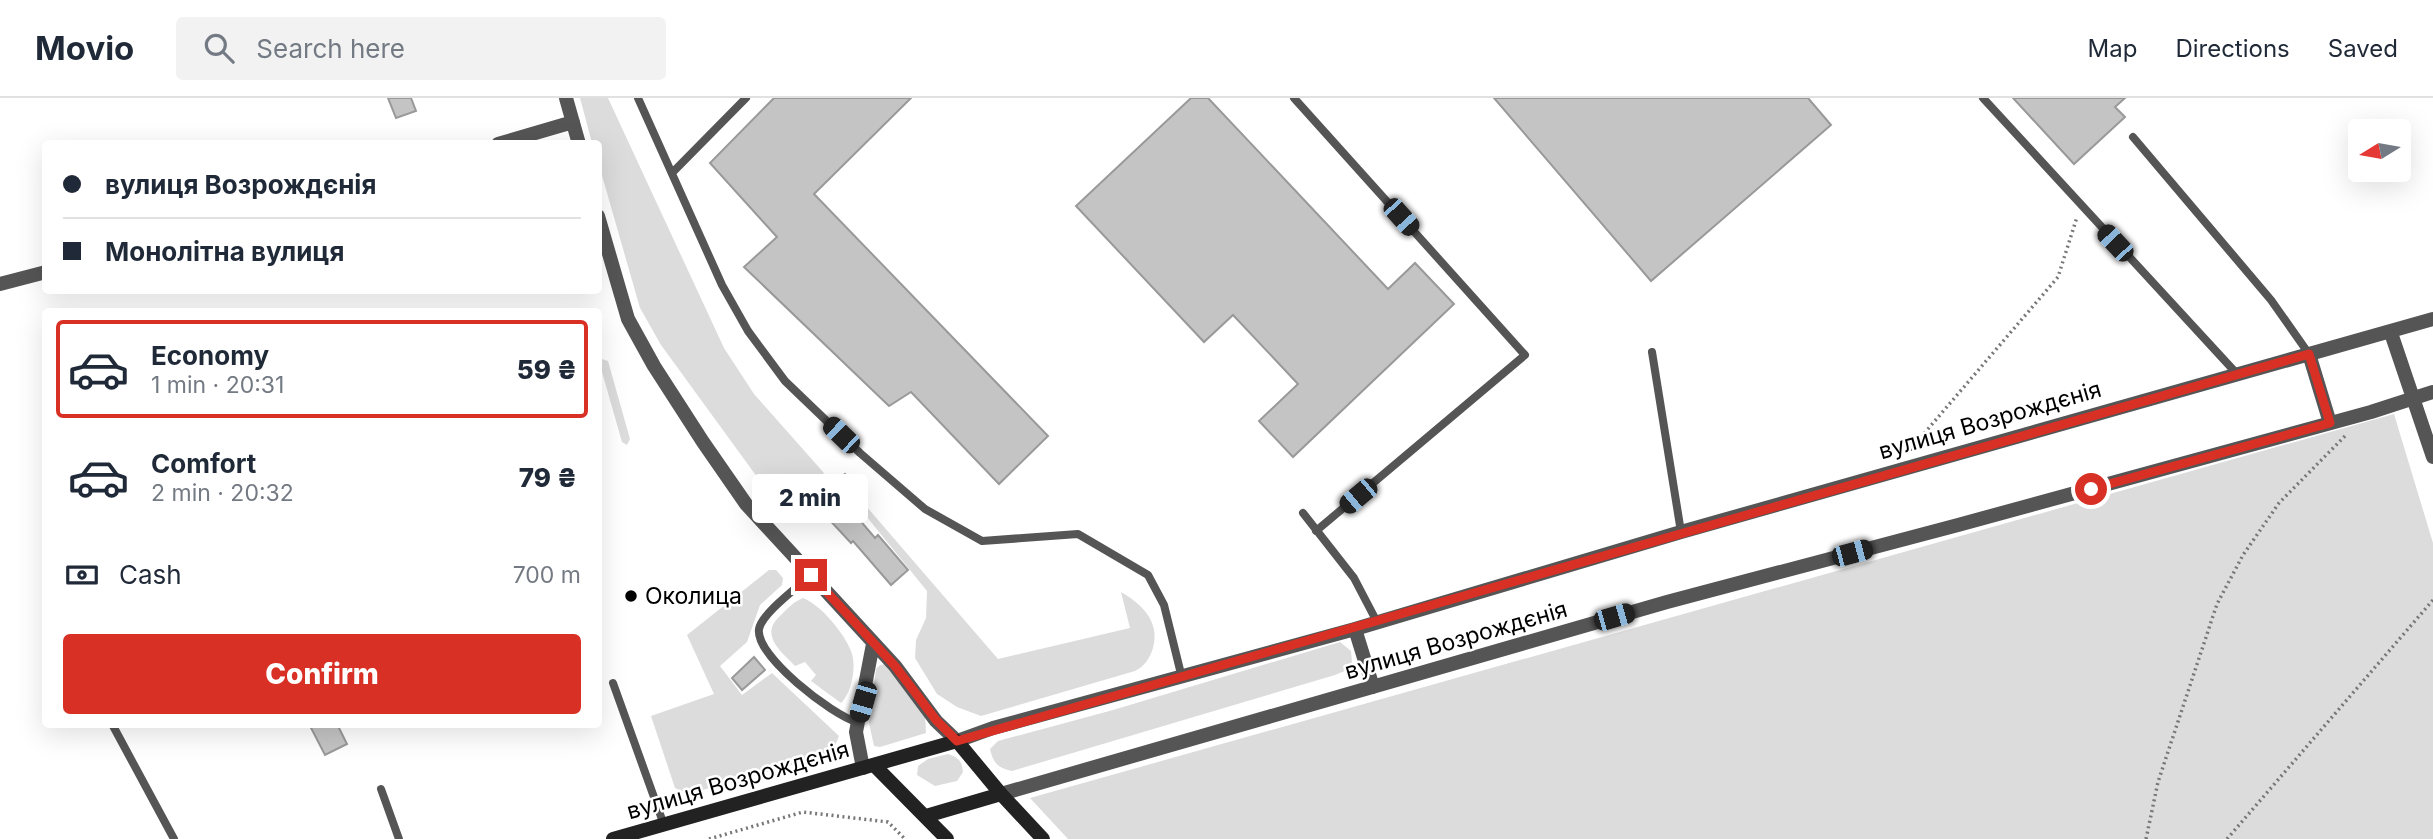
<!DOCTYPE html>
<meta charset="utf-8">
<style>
:root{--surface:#fff;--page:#f2f2f3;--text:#1f2937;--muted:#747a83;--line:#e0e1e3;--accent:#d93025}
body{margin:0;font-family:Inter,sans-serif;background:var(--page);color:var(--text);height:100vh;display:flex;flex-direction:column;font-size:26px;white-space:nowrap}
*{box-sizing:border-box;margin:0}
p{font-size:23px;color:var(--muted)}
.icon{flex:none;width:38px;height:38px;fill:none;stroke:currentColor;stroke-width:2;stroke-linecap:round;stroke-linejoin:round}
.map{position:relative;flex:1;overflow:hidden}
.side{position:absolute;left:42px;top:210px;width:560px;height:420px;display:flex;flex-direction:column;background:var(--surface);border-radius:7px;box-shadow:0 7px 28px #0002}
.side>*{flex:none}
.guide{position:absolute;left:42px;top:42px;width:560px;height:154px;border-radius:7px;box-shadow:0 7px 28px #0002;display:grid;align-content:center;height:154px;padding:0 21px;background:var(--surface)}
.needle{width:46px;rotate:259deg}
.tools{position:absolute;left:2348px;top:21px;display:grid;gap:14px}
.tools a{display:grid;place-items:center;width:63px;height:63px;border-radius:7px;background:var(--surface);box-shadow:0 7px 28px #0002;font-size:35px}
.end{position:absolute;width:32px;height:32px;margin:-16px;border:9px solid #d93025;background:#fff;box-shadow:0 0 0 4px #fff}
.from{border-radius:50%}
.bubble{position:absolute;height:49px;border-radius:7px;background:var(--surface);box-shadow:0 7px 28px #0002;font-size:23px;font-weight:800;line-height:49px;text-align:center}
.car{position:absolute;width:21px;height:42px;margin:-21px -10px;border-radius:9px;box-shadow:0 0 5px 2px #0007;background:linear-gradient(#222 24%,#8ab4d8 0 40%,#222 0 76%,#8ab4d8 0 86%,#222 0)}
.guide b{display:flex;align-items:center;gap:24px;height:66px;font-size:26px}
.guide b+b{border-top:2px solid var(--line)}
.guide i{width:18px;height:18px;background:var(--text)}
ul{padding:12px 0 0;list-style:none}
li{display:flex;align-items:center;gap:21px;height:98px;margin:0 14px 10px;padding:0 7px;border:4px solid transparent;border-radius:7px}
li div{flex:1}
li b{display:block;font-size:26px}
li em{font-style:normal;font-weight:800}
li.on{border-color:var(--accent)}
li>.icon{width:63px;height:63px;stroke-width:1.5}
.pay{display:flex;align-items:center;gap:18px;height:77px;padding:0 21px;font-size:26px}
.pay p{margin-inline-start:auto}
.cta{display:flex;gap:14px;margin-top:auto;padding:14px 21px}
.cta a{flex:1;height:80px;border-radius:7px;background:var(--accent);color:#fff;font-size:28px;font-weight:800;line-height:80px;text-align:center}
header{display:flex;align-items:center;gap:42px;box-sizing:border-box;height:98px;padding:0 35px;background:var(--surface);border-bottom:2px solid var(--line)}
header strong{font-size:33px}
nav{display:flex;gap:38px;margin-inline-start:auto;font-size:24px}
.search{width:490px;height:63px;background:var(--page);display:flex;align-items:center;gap:18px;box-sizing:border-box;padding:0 24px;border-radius:7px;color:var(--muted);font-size:26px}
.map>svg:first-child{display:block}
.green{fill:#dcdcdc}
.building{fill:#c4c4c4;stroke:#999;stroke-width:2}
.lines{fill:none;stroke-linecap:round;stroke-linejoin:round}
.path{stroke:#777;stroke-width:3.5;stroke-dasharray:2 3.5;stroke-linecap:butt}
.service{stroke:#555;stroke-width:8}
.minor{stroke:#555;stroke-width:14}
.secondary{stroke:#222;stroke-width:14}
.route{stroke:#d93025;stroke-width:9}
.poi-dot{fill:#000;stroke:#fff;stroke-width:2.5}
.labels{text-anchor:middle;stroke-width:5;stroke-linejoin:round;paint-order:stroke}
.street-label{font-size:23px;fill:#000;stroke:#fff}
.poi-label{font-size:23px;fill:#000;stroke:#fff;text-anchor:start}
</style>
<header>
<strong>Movio</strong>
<div class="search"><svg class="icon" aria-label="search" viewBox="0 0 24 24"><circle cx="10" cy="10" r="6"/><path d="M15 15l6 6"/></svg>Search here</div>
<nav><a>Map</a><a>Directions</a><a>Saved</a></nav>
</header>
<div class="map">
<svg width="2433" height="741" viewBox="0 0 2433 741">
<rect width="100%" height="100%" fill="#fff"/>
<!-- green -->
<path class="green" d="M580 0H608L724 250 754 296 824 375 789 407 768 394 661 247 640 210 599 67 598 46 592 45Z
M602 261 608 263 630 341 627 347 622 344 600 267Z
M2394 316 2433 445V741H1068L1030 700Z
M866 408 998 561 1130 530 1121 494C1133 501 1147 511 1152 525 1159 542 1151 566 1135 573L981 618 957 609 937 596 915 560 916 542 926 520 927 493 862 413Z
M769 472H776L783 480 782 487 760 507 747 544 720 568 742 597 772 575 839 638 834 650 823 658 688 696 675 690 651 618 714 596 687 537Z
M803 500C821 507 844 535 851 553 857 567 852 595 841 605L811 583 816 577 805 564 795 568C781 553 759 537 780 518 787 511 793 504 803 500Z
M1340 544 1351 553 1352 564 1347 572 1335 577 1012 673C998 670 993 665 990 651L998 643 1113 612Z
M886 566 925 617 926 635 880 649 874 648 869 625 876 571 880 567Z
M948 656C959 660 962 663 963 674L957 683 935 688 917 677 918 668 928 661Z"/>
<!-- building -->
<path class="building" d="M388 0H411L416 13 396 20Z
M774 0H911L814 96 1048 338 999 386 911 294 889 308 744 169 777 139 710 65Z
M1191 0H1208L1388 191 1415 165 1454 206 1293 359 1259 323 1298 286 1233 217 1204 244 1076 108Z
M1494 0H1808L1831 27 1651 183Z
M2013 0H2125L2115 9 2125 19 2074 66Z
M845 376 860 394 846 406 875 440 878 437 908 472 891 487 853 443 851 445 812 403Z
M754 559 765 572 742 592 732 580Z
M309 626H337L347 646 325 657Z"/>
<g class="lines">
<!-- path -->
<path class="path" d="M1910 352 2058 179 2077 119
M709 741 803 714 888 724 905 741
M2146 741 2158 684 2217 506 2243 457 2279 405 2346 337
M2227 741 2433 502"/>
<!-- service -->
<path class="service" d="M638 0 722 187 748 233 785 283 860 355 925 411 982 443 1078 436 1148 477 1164 507 1182 580
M1294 0 1525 257 1316 433
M1983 0 2238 277
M2133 39 2271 202 2309 256
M672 75 746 0
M1652 254 1681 434
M1303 415 1354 480 1377 524
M811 477C798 489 762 515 759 531 755 558 832 617 857 624
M613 585 664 727
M112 626 174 741
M381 691 399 741"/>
<!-- minor -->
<path class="minor" d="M566 0 579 46
M498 46 573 24
M598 118 628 221 654 268 703 344 746 406 895 568 936 623 957 643 993 630 1355 531 1681 434 2433 221
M0 186 46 174
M2391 235 2433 359
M2309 256 2330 325
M1355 531 1373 589
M863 670 856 634 873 546
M1001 696 1667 504 1958 427 2371 314 2433 294"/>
<!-- secondary -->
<path class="secondary" d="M875 668 947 741
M926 718 1001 696
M613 741 957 643 1001 696 1043 741"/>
</g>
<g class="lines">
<!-- route -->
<path class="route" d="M811 477 895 568 936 622 957 643 2309 256 2330 325 2091 391"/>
</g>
<!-- markers -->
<circle class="poi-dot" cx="631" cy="498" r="7"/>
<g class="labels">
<!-- street labels -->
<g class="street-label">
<text transform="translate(1990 322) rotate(-16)" y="8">вулиця Возрождєнія</text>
<text transform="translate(1456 542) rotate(-16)" y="8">вулиця Возрождєнія</text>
<text transform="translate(738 682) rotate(-16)" y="8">вулиця Возрождєнія</text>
</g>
<!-- poi labels -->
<g class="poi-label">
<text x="645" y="506">Околица</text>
</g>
</g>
</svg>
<div class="tools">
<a><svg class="needle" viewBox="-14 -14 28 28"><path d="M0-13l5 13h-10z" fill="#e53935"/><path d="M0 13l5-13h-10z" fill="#747a83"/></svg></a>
</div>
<i class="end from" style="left:2091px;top:391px"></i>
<i class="end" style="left:811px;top:477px"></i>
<div class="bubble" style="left:752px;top:376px;width:116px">2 min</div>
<i class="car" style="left:1401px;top:119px;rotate:138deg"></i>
<i class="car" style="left:2115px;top:145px;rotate:317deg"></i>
<i class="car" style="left:841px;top:337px;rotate:314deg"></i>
<i class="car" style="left:1358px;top:398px;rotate:230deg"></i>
<i class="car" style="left:1852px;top:455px;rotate:75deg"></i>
<i class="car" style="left:1614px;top:519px;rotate:74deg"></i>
<i class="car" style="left:863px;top:604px;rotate:196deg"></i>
<div class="guide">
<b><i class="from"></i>вулиця Возрождєнія</b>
<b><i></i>Монолітна вулиця</b>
</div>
<section class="side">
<ul>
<li class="on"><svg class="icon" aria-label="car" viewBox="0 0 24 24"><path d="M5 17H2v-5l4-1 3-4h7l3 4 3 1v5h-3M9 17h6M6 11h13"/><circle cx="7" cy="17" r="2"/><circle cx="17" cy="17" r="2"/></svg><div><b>Economy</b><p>1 min · 20:31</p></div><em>59 ₴</em></li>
<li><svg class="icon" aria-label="car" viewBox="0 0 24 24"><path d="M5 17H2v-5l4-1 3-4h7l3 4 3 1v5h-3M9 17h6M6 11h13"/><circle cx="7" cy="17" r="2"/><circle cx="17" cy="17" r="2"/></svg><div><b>Comfort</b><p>2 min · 20:32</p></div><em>79 ₴</em></li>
</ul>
<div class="pay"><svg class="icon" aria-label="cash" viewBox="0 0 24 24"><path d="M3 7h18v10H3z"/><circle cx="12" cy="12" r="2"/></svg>Cash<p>700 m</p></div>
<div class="cta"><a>Confirm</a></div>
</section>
</div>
